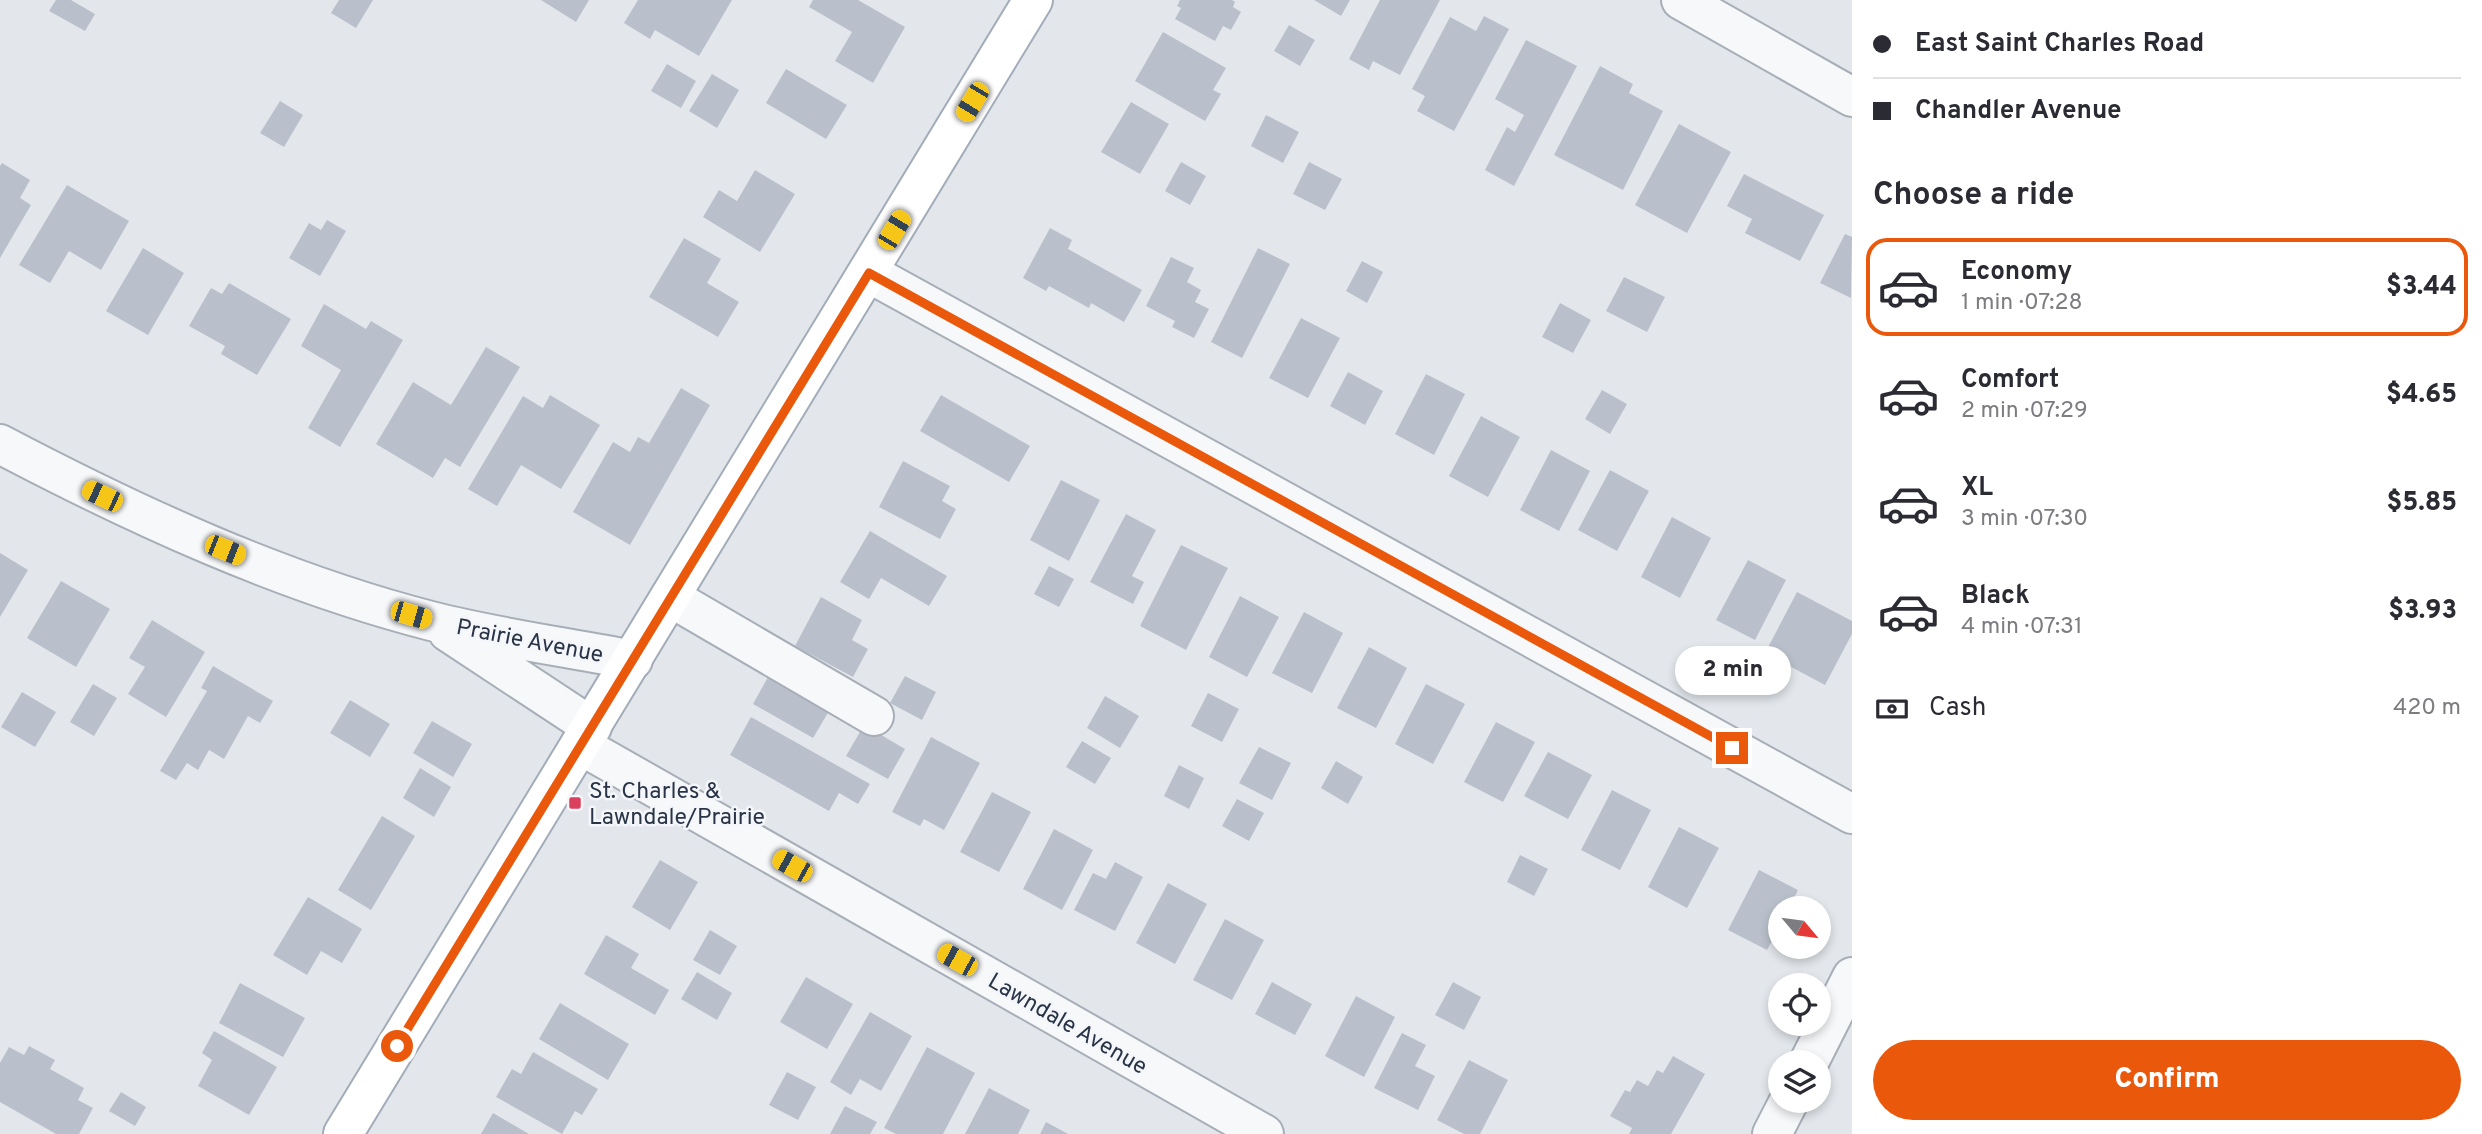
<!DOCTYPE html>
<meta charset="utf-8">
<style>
:root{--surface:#fff;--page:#f7f7f7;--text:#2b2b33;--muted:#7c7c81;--line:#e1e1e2;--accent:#ea580c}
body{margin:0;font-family:Overpass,sans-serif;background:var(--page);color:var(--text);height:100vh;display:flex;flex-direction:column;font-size:26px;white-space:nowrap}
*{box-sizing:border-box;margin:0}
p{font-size:23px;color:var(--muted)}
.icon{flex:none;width:38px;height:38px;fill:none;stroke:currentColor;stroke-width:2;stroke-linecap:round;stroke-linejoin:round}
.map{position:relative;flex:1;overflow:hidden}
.details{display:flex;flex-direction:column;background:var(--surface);width:630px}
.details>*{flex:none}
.top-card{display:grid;align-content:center;height:154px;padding:0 21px;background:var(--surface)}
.needle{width:46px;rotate:119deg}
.tools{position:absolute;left:1768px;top:896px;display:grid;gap:14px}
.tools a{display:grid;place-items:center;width:63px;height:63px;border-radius:50%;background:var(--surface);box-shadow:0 4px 10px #0003;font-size:35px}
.end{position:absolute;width:32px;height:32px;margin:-16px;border:9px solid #ea580c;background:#fff;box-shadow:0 0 0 4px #fff}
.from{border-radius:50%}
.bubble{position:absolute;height:49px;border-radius:24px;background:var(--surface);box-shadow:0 4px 10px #0003;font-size:23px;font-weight:800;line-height:49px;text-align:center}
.car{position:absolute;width:21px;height:42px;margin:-21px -10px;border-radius:9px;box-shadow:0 0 5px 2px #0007;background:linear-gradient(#f5c518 24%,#345 0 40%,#f5c518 0 76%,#345 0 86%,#f5c518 0)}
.top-card b{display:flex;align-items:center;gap:24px;height:66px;font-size:26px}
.top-card b+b{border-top:2px solid var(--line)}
.top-card i{width:18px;height:18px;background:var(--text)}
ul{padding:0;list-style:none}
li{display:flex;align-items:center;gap:21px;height:98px;margin:0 14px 10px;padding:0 7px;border:4px solid transparent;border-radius:21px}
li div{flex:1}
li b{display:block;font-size:26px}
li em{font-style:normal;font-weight:800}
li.selected{border-color:var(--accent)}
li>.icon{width:63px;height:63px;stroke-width:1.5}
h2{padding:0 21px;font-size:32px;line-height:84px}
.pay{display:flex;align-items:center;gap:18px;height:77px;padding:0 21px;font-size:26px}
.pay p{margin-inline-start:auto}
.cta{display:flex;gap:14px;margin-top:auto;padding:14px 21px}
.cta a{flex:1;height:80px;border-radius:42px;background:var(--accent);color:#fff;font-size:28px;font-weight:800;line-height:80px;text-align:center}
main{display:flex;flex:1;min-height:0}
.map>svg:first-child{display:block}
.building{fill:#bac0cb}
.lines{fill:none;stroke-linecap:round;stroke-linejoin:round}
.minor-casing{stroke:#a7aeb7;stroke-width:42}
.major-casing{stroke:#a2acb9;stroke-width:42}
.minor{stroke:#f7f8fa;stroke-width:38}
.major{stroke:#fff;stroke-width:38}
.route{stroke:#ea580c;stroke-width:9}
.poi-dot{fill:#da405d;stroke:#f4f6f9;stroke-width:2.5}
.labels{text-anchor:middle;stroke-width:5;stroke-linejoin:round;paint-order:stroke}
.street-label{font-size:23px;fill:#293547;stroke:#f4f6f9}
.poi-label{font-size:23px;fill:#293547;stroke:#f4f6f9;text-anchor:start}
</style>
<main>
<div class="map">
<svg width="1852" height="1134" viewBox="0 0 1852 1134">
<rect width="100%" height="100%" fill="#e3e7ec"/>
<!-- building -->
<path class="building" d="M56 0H71L95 14 85 31 49 11Z
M339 0H373L356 28 331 13Z
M541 0H589L576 22Z
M638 0H732L699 56 655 30 650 39 624 23Z
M813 0H858L905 27 873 83 835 61 852 32 809 7Z
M1180 0H1232L1235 2 1233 7 1241 12 1231 30 1223 26 1215 41 1175 19 1181 8 1177 6Z
M1314 0H1350L1341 16Z
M1380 0H1440L1400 75 1373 61 1369 70 1349 59Z
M1484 16 1509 29 1454 131 1417 111 1425 96 1412 89 1450 17 1476 31Z
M1289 25 1315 40 1300 66 1274 51Z
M1163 32 1226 68 1213 90 1221 94 1205 121 1135 81Z
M1526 40 1577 66 1514 186 1485 170 1507 127 1515 132 1524 115 1495 99Z
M667 64 696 81 681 108 651 91Z
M1600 66 1633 84 1629 93 1663 111 1623 190 1554 155Z
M786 69 847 105 826 139 766 103Z
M712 74 739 90 717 128 689 111Z
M280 101 303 115 284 147 260 133Z
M1131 102 1169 124 1140 174 1101 152Z
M1266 115 1299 132 1283 163 1251 146Z
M1679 124 1731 152 1687 233 1635 205Z
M1181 162 1206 176 1190 205 1165 191Z
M1309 162 1342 179 1325 210 1293 194Z
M2 163 30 180 20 198 31 205 0 258V166Z
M755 170 795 194 760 252 703 217 719 190 737 201Z
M1744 174 1824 215 1800 261 1745 233 1752 219 1727 206Z
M67 185 129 221 101 270 69 251 50 283 19 265Z
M327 220 346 231 320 276 289 258 309 223 321 230Z
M1050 228 1072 240 1068 249 1142 290 1124 322 1091 303 1089 308 1049 286 1046 291 1023 278Z
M1845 234 1852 237 1851 298 1820 283Z
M684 238 721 259 707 283 739 302 718 337 649 297Z
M143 248 184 273 148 335 106 311Z
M1258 248 1290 264 1242 358 1211 342Z
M1171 257 1194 268 1187 282 1201 290 1195 302 1209 309 1194 338 1172 327 1175 321 1146 306Z
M1362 261 1383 272 1367 303 1346 291Z
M1624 277 1665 297 1647 332 1606 311Z
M229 283 291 319 257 375 221 354 225 346 189 326 211 288 222 294Z
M1560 303 1591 320 1573 353 1542 337Z
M324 304 366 329 371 321 403 340 340 447 308 428 341 370 301 346Z
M1301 318 1340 338 1308 398 1269 378Z
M486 347 520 367 460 467 445 458 433 478 376 444 413 382 451 405Z
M1348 372 1383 391 1365 425 1330 406Z
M1426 374 1465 394 1434 455 1395 434Z
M681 388 710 405 630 545 573 512 613 442 630 452 638 437 649 443Z
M1602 390 1627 404 1610 434 1585 419Z
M550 395 600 425 561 489 521 465 497 506 468 489 523 396 543 408Z
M941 395 1030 446 1009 482 920 431Z
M1481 416 1520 437 1488 497 1449 476Z
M1551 450 1590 471 1559 531 1520 510Z
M903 461 950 486 942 501 956 509 940 539 879 507Z
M1610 470 1649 491 1617 551 1578 530Z
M1061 480 1100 500 1069 561 1030 540Z
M1126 514 1156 530 1132 576 1144 582 1133 604 1090 582Z
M1672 517 1711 538 1680 598 1641 577Z
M870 531 947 576 929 606 881 578 869 599 840 582Z
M1181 545 1228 568 1186 650 1140 626Z
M0 553 28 570 0 617Z
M1748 560 1786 580 1755 640 1716 620Z
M1049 566 1074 579 1059 607 1034 594Z
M61 581 110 609 76 667 27 638Z
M1797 592 1852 621V634L1825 685 1765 653Z
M1240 596 1279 617 1247 677 1209 657Z
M821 597 862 620 852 640 868 649 853 677 795 646Z
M1304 612 1343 633 1312 693 1272 673Z
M152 620 205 652 166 717 128 694 145 667 129 658Z
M1369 647 1407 668 1376 728 1337 708Z
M778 659 839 694 813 738 753 704Z
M213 666 273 701 260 723 248 716 224 759 209 750 198 770 187 763 176 780 160 771 207 691 201 688Z
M905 676 936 692 922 720 890 703Z
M93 684 117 698 94 736 70 722Z
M1426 684 1465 704 1433 764 1395 744Z
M22 692 56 712 35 747 1 727Z
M1208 693 1239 709 1222 742 1191 726Z
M1105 696 1139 716 1120 748 1087 728Z
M350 700 390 724 370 757 330 733Z
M751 717 870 784 858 804 839 793 829 811 730 755Z
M432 721 472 744 453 777 413 753Z
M1496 722 1535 742 1503 802 1464 782Z
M864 725 905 749 888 779 846 756Z
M931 737 980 763 944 830 924 819 920 826 892 812Z
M1082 741 1111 758 1095 784 1066 767Z
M1259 747 1291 763 1272 800 1239 783Z
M1548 752 1592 775 1568 819 1524 796Z
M1336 761 1363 777 1348 804 1321 788Z
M1179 765 1204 778 1189 809 1164 796Z
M420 768 451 787 434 817 403 798Z
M1612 790 1651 810 1620 870 1581 850Z
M992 792 1031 812 999 872 960 852Z
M1237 799 1264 813 1249 841 1222 826Z
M382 816 415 836 371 910 338 890Z
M1679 827 1719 848 1687 908 1648 887Z
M1054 829 1093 850 1062 910 1023 889Z
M1520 855 1548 869 1534 896 1507 882Z
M660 860 698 882 670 930 632 907Z
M1115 862 1143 877 1115 931 1074 910 1093 873 1106 879Z
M1759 870 1798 890 1789 908H1780V926L1767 950 1728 930Z
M1168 883 1207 904 1175 964 1136 943Z
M308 897 362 929 342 963 321 951 307 975 273 955Z
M1225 919 1264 940 1232 1000 1193 980Z
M710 930 737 946 720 975 693 960Z
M606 935 639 954 631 968 669 990 655 1015 584 974Z
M697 972 732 993 717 1020 681 999Z
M806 977 853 1004 827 1049 780 1022Z
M1272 982 1312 1004 1295 1035 1255 1014Z
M1453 982 1481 997 1464 1030 1435 1015Z
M240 983 305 1018 283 1057 219 1023Z
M1356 996 1395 1017 1364 1077 1325 1056Z
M560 1003 629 1044 608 1080 539 1039Z
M870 1012 912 1036 881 1091 860 1079 851 1095 830 1082Z
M214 1031 277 1067 249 1115 198 1086 212 1060 202 1053Z
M1402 1033 1426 1045 1415 1066 1435 1076 1418 1110 1374 1088Z
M29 1046 55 1060 50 1069 84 1088 78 1100 93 1108 79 1134H56L0 1102V1063L9 1047 24 1055Z
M927 1047 975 1073 943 1134H896L884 1128Z
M533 1052 598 1089 582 1115 575 1111 562 1134 496 1097 512 1069 521 1074Z
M1673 1056 1705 1074 1671 1134H1629L1632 1128 1610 1116 1625 1090 1630 1092 1637 1080 1648 1086 1657 1070 1663 1073Z
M1469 1060 1508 1080 1480 1134H1464L1437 1120Z
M787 1072 816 1087 798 1120 769 1105Z
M989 1088 1030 1110 1018 1134H965Z
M121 1092 146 1107 135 1126 109 1111Z
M845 1106 877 1122 870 1134H830Z
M493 1113 529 1134H481Z
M1046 1122 1068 1134H1040Z"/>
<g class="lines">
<defs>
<path id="minor" d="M1681 0 1852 97
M869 273 1852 814
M0 444C137 516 280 582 431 621 497 638 566 647 633 660
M670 597 874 716
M448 632 592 727
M580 745 1264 1134
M1809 1062 1852 977
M1772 1134 1789 1101"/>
<path id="major" d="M343 1134 1033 0"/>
</defs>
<!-- minor casing -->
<use href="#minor" class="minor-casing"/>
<!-- major casing -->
<use href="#major" class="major-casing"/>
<!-- minor -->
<use href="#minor" class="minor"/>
<!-- major -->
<use href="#major" class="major"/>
</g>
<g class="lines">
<!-- route -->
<path class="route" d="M397 1046 869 273 1732 748"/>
</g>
<!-- markers -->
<rect class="poi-dot" x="568" y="796" width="14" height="14" rx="3.5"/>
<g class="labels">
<!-- street labels -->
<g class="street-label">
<text transform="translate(530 640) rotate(11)" y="8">Prairie Avenue</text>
<text transform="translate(1068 1023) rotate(30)" y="8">Lawndale Avenue</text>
</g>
<!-- poi labels -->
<g class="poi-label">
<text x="589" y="798">St. Charles &amp;<tspan x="589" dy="26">Lawndale/Prairie</tspan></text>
</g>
</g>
</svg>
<div class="tools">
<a><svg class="needle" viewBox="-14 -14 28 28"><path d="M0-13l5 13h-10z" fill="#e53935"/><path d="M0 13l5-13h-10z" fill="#7c7c81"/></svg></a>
<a><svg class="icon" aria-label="locate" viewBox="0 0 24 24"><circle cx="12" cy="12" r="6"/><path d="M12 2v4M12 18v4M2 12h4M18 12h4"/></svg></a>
<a><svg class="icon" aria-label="layers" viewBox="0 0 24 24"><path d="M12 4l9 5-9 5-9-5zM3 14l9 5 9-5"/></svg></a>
</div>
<i class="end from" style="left:397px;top:1046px"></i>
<i class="end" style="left:1732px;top:748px"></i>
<div class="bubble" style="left:1675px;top:646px;width:116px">2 min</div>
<i class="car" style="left:972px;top:102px;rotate:211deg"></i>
<i class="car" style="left:894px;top:230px;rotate:31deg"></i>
<i class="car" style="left:102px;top:496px;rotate:295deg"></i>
<i class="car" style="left:225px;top:550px;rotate:112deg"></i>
<i class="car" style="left:411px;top:615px;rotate:106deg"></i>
<i class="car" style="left:792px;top:866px;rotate:299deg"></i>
<i class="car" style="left:957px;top:960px;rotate:299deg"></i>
</div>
<section class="details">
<div class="top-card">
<b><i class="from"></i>East Saint Charles Road</b>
<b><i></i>Chandler Avenue</b>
</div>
<h2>Choose a ride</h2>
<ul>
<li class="selected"><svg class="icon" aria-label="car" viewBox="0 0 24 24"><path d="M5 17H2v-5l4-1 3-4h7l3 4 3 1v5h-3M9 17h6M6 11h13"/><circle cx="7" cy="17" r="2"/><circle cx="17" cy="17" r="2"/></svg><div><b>Economy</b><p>1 min · 07:28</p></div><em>$3.44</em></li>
<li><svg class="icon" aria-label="car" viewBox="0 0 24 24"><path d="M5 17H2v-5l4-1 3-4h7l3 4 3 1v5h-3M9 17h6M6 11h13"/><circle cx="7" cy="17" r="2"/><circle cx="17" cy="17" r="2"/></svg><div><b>Comfort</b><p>2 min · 07:29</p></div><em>$4.65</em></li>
<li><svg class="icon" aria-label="car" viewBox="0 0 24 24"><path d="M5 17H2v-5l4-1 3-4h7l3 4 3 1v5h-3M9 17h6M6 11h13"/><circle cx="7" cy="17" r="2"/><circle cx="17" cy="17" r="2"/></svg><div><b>XL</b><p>3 min · 07:30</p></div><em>$5.85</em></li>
<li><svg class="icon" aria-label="car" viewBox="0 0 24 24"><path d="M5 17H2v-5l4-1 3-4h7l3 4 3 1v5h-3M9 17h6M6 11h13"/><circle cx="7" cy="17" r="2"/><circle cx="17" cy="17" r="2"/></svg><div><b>Black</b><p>4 min · 07:31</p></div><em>$3.93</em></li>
</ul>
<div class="pay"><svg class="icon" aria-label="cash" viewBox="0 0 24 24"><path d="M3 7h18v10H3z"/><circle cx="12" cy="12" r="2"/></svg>Cash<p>420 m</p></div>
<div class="cta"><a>Confirm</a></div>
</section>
</main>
